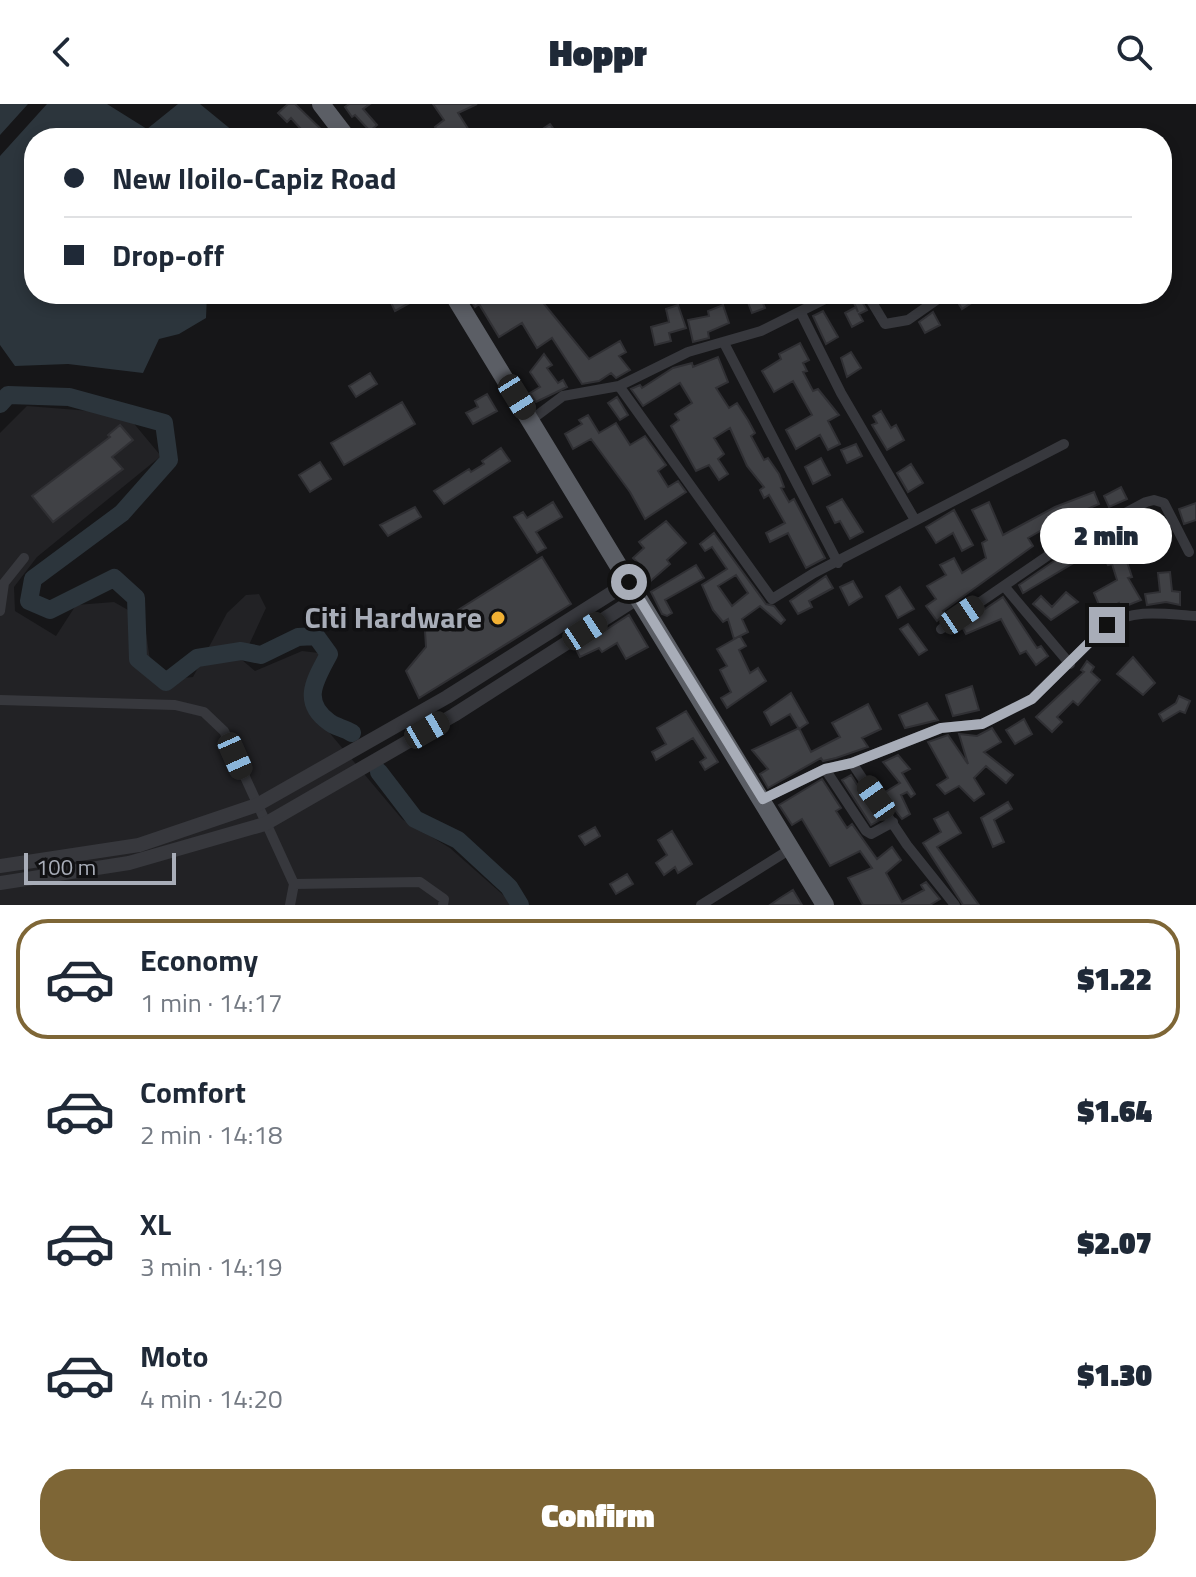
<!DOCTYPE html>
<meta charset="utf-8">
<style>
:root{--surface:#fff;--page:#f2f2f3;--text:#1f2937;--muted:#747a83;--line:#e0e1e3;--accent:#7e6636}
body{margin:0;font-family:"Titillium Web",sans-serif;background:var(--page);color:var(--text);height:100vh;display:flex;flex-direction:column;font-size:30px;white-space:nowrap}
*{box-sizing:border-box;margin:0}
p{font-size:26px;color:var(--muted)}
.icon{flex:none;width:44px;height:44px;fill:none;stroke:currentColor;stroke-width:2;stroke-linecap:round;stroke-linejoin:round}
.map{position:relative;height:801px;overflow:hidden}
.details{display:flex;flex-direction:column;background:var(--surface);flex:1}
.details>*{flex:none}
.hud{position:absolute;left:24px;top:24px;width:1148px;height:176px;border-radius:32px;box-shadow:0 4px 12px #0003;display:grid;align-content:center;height:176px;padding:0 40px;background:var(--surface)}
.scale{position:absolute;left:24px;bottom:20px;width:152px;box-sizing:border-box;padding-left:8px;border:4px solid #a8adb8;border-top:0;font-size:22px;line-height:28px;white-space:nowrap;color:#a8adb8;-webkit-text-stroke:6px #111113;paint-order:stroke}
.end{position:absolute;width:36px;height:36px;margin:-18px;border:10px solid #a8adb8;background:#111;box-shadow:0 0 0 4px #111}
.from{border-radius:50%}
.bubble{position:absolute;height:56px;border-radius:28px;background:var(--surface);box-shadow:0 4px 12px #0003;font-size:26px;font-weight:800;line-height:56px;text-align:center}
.car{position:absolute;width:24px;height:48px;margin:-24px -12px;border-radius:10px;box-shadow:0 0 6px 2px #0007;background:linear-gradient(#222 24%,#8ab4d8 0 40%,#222 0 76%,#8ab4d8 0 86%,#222 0)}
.hud b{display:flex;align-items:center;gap:28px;height:76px;font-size:30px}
.hud b+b{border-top:2px solid var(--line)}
.hud i{width:20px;height:20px;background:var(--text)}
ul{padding:14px 0 0;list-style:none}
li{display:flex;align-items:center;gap:24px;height:120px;margin:0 16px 12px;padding:0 24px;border:4px solid transparent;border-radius:32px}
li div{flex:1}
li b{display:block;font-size:30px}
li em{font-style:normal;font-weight:800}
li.selected{border-color:var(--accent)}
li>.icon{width:72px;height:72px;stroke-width:1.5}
.cta{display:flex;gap:16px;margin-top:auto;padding:16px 40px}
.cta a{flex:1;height:92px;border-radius:32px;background:var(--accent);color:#fff;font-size:32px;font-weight:800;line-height:92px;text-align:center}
header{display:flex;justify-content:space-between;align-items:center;height:104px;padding:0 40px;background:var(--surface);font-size:36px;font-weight:800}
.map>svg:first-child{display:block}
.built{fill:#222225}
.water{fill:#2c353c}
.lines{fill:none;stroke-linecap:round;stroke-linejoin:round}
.river{stroke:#2c353c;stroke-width:18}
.building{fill:#404145;stroke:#303034;stroke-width:2;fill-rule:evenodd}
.minor{stroke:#37383d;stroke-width:10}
.tertiary{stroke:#37383d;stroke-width:14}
.trunk{stroke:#5b5e65;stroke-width:18}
.route{stroke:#a8adb8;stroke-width:10}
.poi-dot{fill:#f2b134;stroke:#111113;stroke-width:3}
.labels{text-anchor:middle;stroke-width:7;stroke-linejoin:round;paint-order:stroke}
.poi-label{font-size:30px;font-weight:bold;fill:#a8adb8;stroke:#111113;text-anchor:end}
</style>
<header><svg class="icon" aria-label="back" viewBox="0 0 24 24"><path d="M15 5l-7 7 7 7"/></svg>Hoppr<svg class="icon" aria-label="search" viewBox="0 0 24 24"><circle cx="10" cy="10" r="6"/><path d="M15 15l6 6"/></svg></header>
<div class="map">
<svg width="1196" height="801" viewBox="0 0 1196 801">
<rect width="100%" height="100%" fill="#161618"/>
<!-- built -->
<path class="built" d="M27 302 103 308 131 316 161 352 37 453 14 483 15 507 56 532 76 501 114 498 144 515 153 577 193 573 227 509 246 491 259 490 266 504 242 556 255 567 302 547 319 549 328 563 307 602 402 715 450 744 510 797 509 801H0V329Z"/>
<!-- water -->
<path class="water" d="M0 0H28L0 31Z
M47 0H107L147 25 178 0H200L239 32 34 34V190H207L206 214 179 230 159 235 143 269 68 260 15 262 0 241V52Z"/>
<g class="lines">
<!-- river -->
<path class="river" d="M0 300 8 291 69 293 164 319 169 356 122 409 33 475 29 497 50 506 114 474 136 494 138 555 166 578 197 554 241 547 261 551 298 533 316 532 329 550C316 575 300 597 329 618 335 623 344 624 352 629
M379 668 415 715 458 736 509 783 520 801"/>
</g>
<!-- building -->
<path class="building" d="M288 0H295L325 29 321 34H309L291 14 287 18 278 9Z
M349 0H370L363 5 377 21 370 27 355 11 352 13 345 3Z
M433 0H477L458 9 474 34H442L435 23 444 16Z
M550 20 560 34H529Z
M387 190H412L415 196 395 207Z
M479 190H513L517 197 536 190 589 255 620 237 626 248 619 252 630 266 616 274 611 269 599 277 582 280 552 234 537 244 522 219 499 233 479 200 475 203 470 195Z
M759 190 765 204 752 209 746 193Z
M953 190H972L976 196 962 205Z
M861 196 867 206 859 210 863 217 852 223 845 209 856 203 858 208 854 199Z
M678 201 686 224 669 229 671 237 655 241 651 223 669 218 666 205Z
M723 201 729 219 708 228 709 234 693 238 688 216 709 212 708 207Z
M823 207 838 233 826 240 813 212Z
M933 208 940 221 925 229 919 218Z
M800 239 809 256 803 259 807 267 803 268 813 287 818 285 839 311 828 317 840 340 828 346 820 331 796 345 786 326 812 311 793 277 774 288 762 267 781 255 779 250Z
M851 248 861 264 847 273 841 254Z
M544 250 552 261 547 264 558 279 563 276 567 283 536 298 530 289 540 283 530 268Z
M718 253 728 278 716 284 729 304 737 299 748 316 755 329 751 332 764 356 768 354 779 370 784 383 781 384 789 398 794 395 825 454 806 464 788 429 770 438 766 429 785 419 769 391 764 394 760 386 764 383 747 362 730 324 714 334 724 350 718 355 728 370 719 376 709 361 696 367 671 322 679 316 675 310 692 299 680 279 643 302 631 285 640 281 642 284 673 264 692 259 693 263Z
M370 269 377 280 356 293 349 282Z
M487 290 497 307 473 320 466 309 478 303 475 297Z
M617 293 628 311 620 316 608 299Z
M402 298 415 320 344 361 331 339Z
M881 307 891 324 896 321 904 336 887 346 872 321 877 319 873 312Z
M588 311 599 329 616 319 630 341 645 332 666 361 658 367 668 383 678 377 686 388 645 415 630 388 591 335 573 345 565 330 582 320 579 316Z
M120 321 133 336 112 353 123 365 53 418 32 392 110 333 108 331Z
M856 340 862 352 847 359 841 346Z
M501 344 510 357 444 400 434 387 469 365 471 368 484 360 482 357Z
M821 354 830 371 813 380 805 363Z
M320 358 331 375 310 388 299 371Z
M911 360 923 379 908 388 897 369Z
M1121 383 1127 395 1109 403 1104 392Z
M1094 388 1099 400 1062 416 1063 419 1044 430 1042 426 1028 434 1033 442 943 507 945 510 937 517 926 502 936 495 927 482 946 471 940 461 954 454 962 469 986 454 982 439 987 436 972 406 989 398 1003 431 1055 403Z
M842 395 863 428 850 435 840 417 835 419 827 403Z
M553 398 562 413 536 428 546 444 537 449 514 413 523 408 527 414Z
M1196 399V416L1184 420 1179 405Z
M415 403 421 413 388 432 380 421Z
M954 406 973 441 962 447 953 429 936 439 926 423Z
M1133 414 1142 429 1152 424 1160 440 1143 449 1142 446 1127 458 1132 473 1128 474 1141 496 1121 504 1119 499 1102 508 1094 489 1117 476 1112 460 1108 461 1099 444 1023 489 1019 481 1063 451Z
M666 417 686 439 667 456 670 460 646 481 635 466 641 462 633 454 644 444 639 438Z
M714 429 766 500 774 502 785 516 781 520 760 502 742 515 748 528 734 535 728 515 723 518 713 506 702 481 727 465 712 443 705 447 700 440ZM736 471 748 489 732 502 718 482Z
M542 453 571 500 419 594 406 567 426 543 425 527Z
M696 461 704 474 665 496 672 509 667 512 662 510 651 488Z
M1170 468 1172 487 1180 488V501L1166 498 1147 501 1145 490 1160 488 1158 469Z
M826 472 833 484 809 497 812 503 798 510 790 497Z
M853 477 862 493 849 501 840 483Z
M900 483 914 505 898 514 886 492Z
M1066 488 1078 498 1051 516 1033 500 1041 492 1052 503Z
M1003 493 1037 544 1041 542 1048 552 1036 561 1026 547 1020 550 1001 515 966 530 961 521Z
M629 511 648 543 626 555 617 539 602 548 599 544 580 553 576 545Z
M908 520 927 546 919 551 900 525Z
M740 532 746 542 739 546 750 569 758 564 766 577 727 604 721 594 731 588 720 566 727 562 717 545Z
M1133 553 1155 579 1143 591 1117 570Z
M1087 557 1094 563 1091 568 1100 576 1078 601 1073 597 1057 613 1062 618 1052 628 1036 613 1084 568 1081 566Z
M972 582 979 606 953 612 946 591Z
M791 589 808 619 799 625 790 610 771 621 764 608Z
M1179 592 1190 597 1185 609 1180 607 1163 617 1159 610 1176 599Z
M927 599 938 616 905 624 899 611Z
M868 600 881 625 862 634 868 643 836 654 823 657 821 654 768 684 760 670 768 665 752 646 799 624 811 648 840 633 832 619Z
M686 607 718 658 705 666 700 658 706 654 693 634 656 656 652 648 666 640 657 624Z
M1024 615 1032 630 1015 640 1006 626Z
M992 624 1001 638 984 648 1013 671 1006 679 986 662 974 674 984 690 974 697 959 682 945 690 937 681 948 674 928 638 948 631 968 660 959 630 977 632Z
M898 651 910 665 902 669 915 690 911 693 907 688 901 691 910 710 902 715 882 690 900 679 883 658Z
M851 671 880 716 871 721 842 676Z
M822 675 841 704 836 707 847 724 852 720 877 755 892 743 901 756 886 769 902 798 924 786 921 781 926 778 940 795 930 801H863L848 774 872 764 860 747 830 762 802 715 792 721 779 701Z
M1008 698 1012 705 994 716 1004 738 993 743 981 714Z
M948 708 961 729 937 743 979 801H963L923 739 941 728 934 715Z
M595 723 600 732 585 741 579 732Z
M672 727 692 760 678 769 675 763 664 771 656 759 667 751 658 736Z
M627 770 633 780 616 790 610 780Z
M793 786 802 801H770L780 794Z"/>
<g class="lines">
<!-- minor -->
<path class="minor" d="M867 190 885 220 908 216 945 190
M801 209 841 289 915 416
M724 239 838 459
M619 282 772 495 814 469 1064 340
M531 316 563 292 619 282 688 248 761 227 835 190
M1004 482 1070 560
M0 507 4 479 24 454
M941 525 1059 444 1146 398 1154 396 1164 399 1189 448
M0 596 175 601 204 608 224 627 294 780 290 801
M852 659 907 741 955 801
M825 665 866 727 871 730 893 718
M763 695 825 665 852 659 941 624 982 620 1032 595 1107 521C1135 504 1164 510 1196 512
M294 780 420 778 444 795 443 801
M701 801 792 744"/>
<!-- tertiary -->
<path class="tertiary" d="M0 762 139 741 257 701 447 593 629 478
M0 779 129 759 265 720 454 611 637 494"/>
<!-- trunk -->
<path class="trunk" d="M321 0 347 34
M453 190 825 801"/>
</g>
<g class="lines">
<!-- route -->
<path class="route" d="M629 478 763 695 825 665 852 659 941 624 982 620 1032 595 1107 521"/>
</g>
<!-- markers -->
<circle class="poi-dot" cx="498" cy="514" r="8"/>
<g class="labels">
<!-- poi labels -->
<g class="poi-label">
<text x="482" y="524">Citi Hardware</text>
</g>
</g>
</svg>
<div class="scale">100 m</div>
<i class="end from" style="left:629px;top:478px"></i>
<i class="end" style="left:1107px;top:521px"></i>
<div class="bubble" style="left:1040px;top:404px;width:132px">2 min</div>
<i class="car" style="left:517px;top:293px;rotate:148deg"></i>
<i class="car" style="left:962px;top:511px;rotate:56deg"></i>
<i class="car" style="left:585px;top:527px;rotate:57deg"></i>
<i class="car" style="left:427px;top:626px;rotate:60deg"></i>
<i class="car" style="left:235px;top:652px;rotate:156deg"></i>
<i class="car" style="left:876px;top:694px;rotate:325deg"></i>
<div class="hud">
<b><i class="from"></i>New Iloilo-Capiz Road</b>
<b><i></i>Drop-off</b>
</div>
</div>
<section class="details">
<ul>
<li class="selected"><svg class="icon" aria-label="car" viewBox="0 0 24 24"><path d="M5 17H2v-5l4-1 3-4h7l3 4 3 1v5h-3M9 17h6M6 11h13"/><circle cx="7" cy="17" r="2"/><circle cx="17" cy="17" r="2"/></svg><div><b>Economy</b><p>1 min · 14:17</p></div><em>$1.22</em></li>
<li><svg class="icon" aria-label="car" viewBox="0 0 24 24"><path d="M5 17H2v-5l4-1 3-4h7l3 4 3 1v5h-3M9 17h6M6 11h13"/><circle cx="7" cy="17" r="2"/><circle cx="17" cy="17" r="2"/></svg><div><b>Comfort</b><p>2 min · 14:18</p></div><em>$1.64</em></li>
<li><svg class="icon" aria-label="car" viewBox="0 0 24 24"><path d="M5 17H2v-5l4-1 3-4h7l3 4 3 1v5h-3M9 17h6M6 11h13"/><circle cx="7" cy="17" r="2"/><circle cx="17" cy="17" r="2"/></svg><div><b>XL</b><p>3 min · 14:19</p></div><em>$2.07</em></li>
<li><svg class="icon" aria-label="car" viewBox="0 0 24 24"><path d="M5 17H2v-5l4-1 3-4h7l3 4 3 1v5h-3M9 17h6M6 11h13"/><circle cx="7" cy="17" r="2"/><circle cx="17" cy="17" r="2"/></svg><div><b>Moto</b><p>4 min · 14:20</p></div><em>$1.30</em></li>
</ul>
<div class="cta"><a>Confirm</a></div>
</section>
